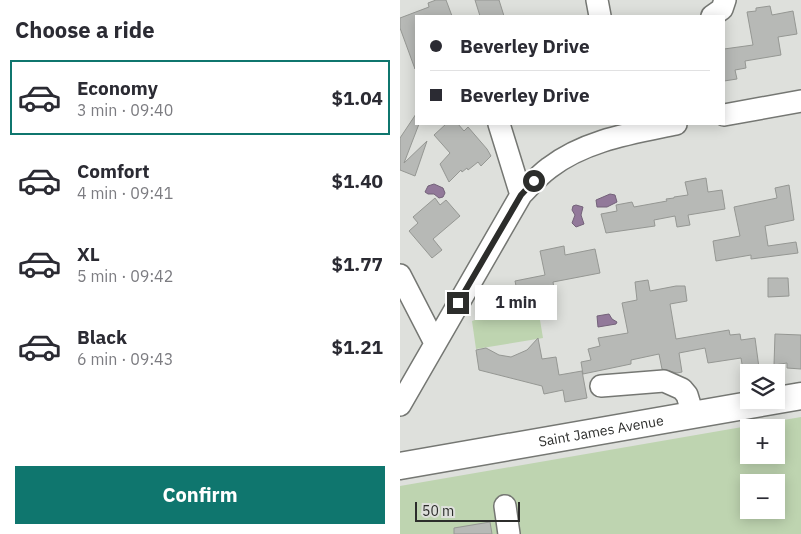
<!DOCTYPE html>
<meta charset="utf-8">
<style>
:root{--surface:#fff;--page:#f7f7f7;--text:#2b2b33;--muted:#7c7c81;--line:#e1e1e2;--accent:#0f766e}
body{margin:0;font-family:"IBM Plex Sans",sans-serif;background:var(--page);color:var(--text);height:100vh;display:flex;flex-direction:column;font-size:19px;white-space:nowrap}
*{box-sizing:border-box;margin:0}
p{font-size:16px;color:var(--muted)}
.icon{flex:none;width:28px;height:28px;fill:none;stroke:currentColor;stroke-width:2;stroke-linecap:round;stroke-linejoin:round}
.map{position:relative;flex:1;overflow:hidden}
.side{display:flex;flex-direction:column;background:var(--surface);width:400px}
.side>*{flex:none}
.top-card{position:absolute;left:15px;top:15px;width:310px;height:110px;border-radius:0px;box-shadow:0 2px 12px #0003;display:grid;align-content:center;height:110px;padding:0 15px;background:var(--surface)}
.buttons{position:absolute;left:340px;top:364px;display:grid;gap:10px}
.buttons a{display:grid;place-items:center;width:45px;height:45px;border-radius:0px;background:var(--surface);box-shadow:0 2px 12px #0003;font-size:25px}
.scale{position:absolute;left:15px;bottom:12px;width:105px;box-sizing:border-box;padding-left:5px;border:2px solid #2c2d2b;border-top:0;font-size:14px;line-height:18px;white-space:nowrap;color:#2c2d2b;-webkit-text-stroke:4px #dee0dc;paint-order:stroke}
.end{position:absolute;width:22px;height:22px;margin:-11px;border:6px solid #2c2d2b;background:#fff;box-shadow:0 0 0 2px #fff}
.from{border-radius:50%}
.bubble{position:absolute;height:35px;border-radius:0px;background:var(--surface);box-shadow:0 2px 12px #0003;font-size:16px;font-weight:700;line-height:35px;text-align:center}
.top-card b{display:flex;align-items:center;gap:18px;height:48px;font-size:19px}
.top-card b+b{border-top:1px solid var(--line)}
.top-card i{width:12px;height:12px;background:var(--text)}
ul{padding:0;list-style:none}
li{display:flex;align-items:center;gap:15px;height:75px;margin:0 10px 8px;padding:0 5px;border:2px solid transparent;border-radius:0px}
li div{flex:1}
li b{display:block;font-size:19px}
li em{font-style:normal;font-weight:700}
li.active{border-color:var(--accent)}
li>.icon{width:45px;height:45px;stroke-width:1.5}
h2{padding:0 15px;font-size:22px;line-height:60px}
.action{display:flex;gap:10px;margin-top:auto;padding:10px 15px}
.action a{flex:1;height:58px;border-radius:0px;background:var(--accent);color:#fff;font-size:20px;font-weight:700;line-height:58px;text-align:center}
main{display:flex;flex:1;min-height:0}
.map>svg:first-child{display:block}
.green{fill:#bed4b0;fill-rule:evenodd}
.water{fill:#92799a;stroke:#736279}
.building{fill:#b7b9b6;stroke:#959793}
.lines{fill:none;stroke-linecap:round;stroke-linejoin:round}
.minor-casing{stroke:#757773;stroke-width:24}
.major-casing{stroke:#757773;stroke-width:29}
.minor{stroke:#fff;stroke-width:21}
.major{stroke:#fff;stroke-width:26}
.route{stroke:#2c2d2b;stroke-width:6}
.labels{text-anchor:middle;stroke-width:4;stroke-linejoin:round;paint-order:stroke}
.street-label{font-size:14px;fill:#2c2d2b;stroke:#dee0dc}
</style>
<main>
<section class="side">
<h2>Choose a ride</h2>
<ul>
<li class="active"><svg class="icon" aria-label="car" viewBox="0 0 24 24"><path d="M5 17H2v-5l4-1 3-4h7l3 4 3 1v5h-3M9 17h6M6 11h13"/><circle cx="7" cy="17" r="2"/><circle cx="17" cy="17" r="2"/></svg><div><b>Economy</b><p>3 min · 09:40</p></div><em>$1.04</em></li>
<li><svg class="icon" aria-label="car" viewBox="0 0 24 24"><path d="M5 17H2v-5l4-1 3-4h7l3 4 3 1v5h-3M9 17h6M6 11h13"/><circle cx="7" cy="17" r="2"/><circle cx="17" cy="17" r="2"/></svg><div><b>Comfort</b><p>4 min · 09:41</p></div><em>$1.40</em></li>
<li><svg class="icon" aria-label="car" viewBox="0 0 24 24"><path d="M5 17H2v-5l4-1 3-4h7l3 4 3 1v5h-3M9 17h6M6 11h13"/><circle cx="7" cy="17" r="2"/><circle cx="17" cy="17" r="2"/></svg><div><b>XL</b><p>5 min · 09:42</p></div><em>$1.77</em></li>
<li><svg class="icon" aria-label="car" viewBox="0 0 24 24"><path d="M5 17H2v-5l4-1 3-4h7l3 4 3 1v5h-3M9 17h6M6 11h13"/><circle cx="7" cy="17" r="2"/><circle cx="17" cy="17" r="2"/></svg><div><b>Black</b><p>6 min · 09:43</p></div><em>$1.21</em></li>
</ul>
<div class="action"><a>Confirm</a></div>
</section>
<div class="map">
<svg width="401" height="534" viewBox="0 0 401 534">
<rect width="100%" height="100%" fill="#dee0dc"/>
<!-- green -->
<path class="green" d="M137 302 143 338 76 349 72 321 75 320 77 315 126 306 127 304Z
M401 417V534H0V486ZM349 428H376V455H349ZM349 482H376V510H349Z"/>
<!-- water -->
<path class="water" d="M34 184 43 188 45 193 43 197 39 198 34 194H28L25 192 28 186Z
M210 194 215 195 217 202 207 207H197L196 200Z
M176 205 183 207 181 215 184 224 176 227 172 223 175 215 172 210 173 206Z
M209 314 212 319 217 322 216 324 198 327 197 316Z"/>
<!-- building -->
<path class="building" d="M36 0H46L52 16H16L15 69 0 28V18L29 7 28 3Z
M75 0H99L104 16H80Z
M370 6 372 15 393 11 397 34 378 37 381 55 345 61 346 68 335 70 337 79 324 81V49L353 45 347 12 356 11V8Z
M16 114V124H19L4 163 27 141 15 176 0 170V138Z
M46 124H58L64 131 68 127 87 149 91 156 81 166 78 162 68 170 67 168 62 172 61 170 49 182 40 164 50 153 34 135Z
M306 178 308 192 322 190 325 209 288 215 290 225 277 227 275 216 254 220 255 226 206 233 201 214 217 211 216 205 232 202 234 207 267 201 266 199 274 198V197L288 195 285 182Z
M389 185 394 220 365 226 368 246 396 242 398 253 351 259V255L316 261 313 241 340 236 334 207 377 198 375 188Z
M35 198 40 205 46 200 60 216 33 239 42 250 32 258 9 231 18 223 13 217Z
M164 246 165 255 195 249 200 273 153 282 154 288 118 295 115 281 145 275 140 251Z
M368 278H388L389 296 368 297Z
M248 280 250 291 276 286H285L287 301 270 304 276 339 329 330 330 335 340 334 341 340 355 338 359 368 343 370 341 358 308 363 305 348 279 353 282 372 277 373 262 369 259 354 231 360V364L183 374 181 362 191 360 188 349 200 346 198 338 228 333 222 303 237 300 235 282Z
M375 334 401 335V369L387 368V363L374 365Z
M138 338 142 359 156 357 159 375 182 371 187 398 165 402 163 390 144 394 142 386 79 370 76 350 86 348 99 355 111 357 127 350Z
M90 522 92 534H54V528Z"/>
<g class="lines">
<defs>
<path id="minor" d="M197 0 200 16
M312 16 322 9 325 0
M324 115 401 101
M99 124 121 195
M0 275 35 343
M201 386 264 381 282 389 287 395 293 415
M0 405 121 195C130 186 138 176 149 168 185 140 233 133 276 124
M105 506 109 534"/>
<g id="major">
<path id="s1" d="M0 466 401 396"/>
</g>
</defs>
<!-- minor casing -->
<use href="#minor" class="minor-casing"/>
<!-- major casing -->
<use href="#major" class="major-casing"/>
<!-- minor -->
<use href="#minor" class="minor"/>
<!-- major -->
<use href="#major" class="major"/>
</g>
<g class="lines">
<!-- route -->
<path class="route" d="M58 303 121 195 134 181"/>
</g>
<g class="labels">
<!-- street labels -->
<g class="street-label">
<text dy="5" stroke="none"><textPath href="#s1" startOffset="204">Saint James Avenue</textPath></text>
</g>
</g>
</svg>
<div class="buttons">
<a><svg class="icon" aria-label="layers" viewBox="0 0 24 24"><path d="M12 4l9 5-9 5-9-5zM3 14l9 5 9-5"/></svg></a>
<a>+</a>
<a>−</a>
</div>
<div class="scale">50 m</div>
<i class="end from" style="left:134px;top:181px"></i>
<i class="end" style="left:58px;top:303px"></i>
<div class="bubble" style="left:75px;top:285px;width:82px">1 min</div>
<div class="top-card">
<b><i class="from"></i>Beverley Drive</b>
<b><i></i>Beverley Drive</b>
</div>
</div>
</main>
